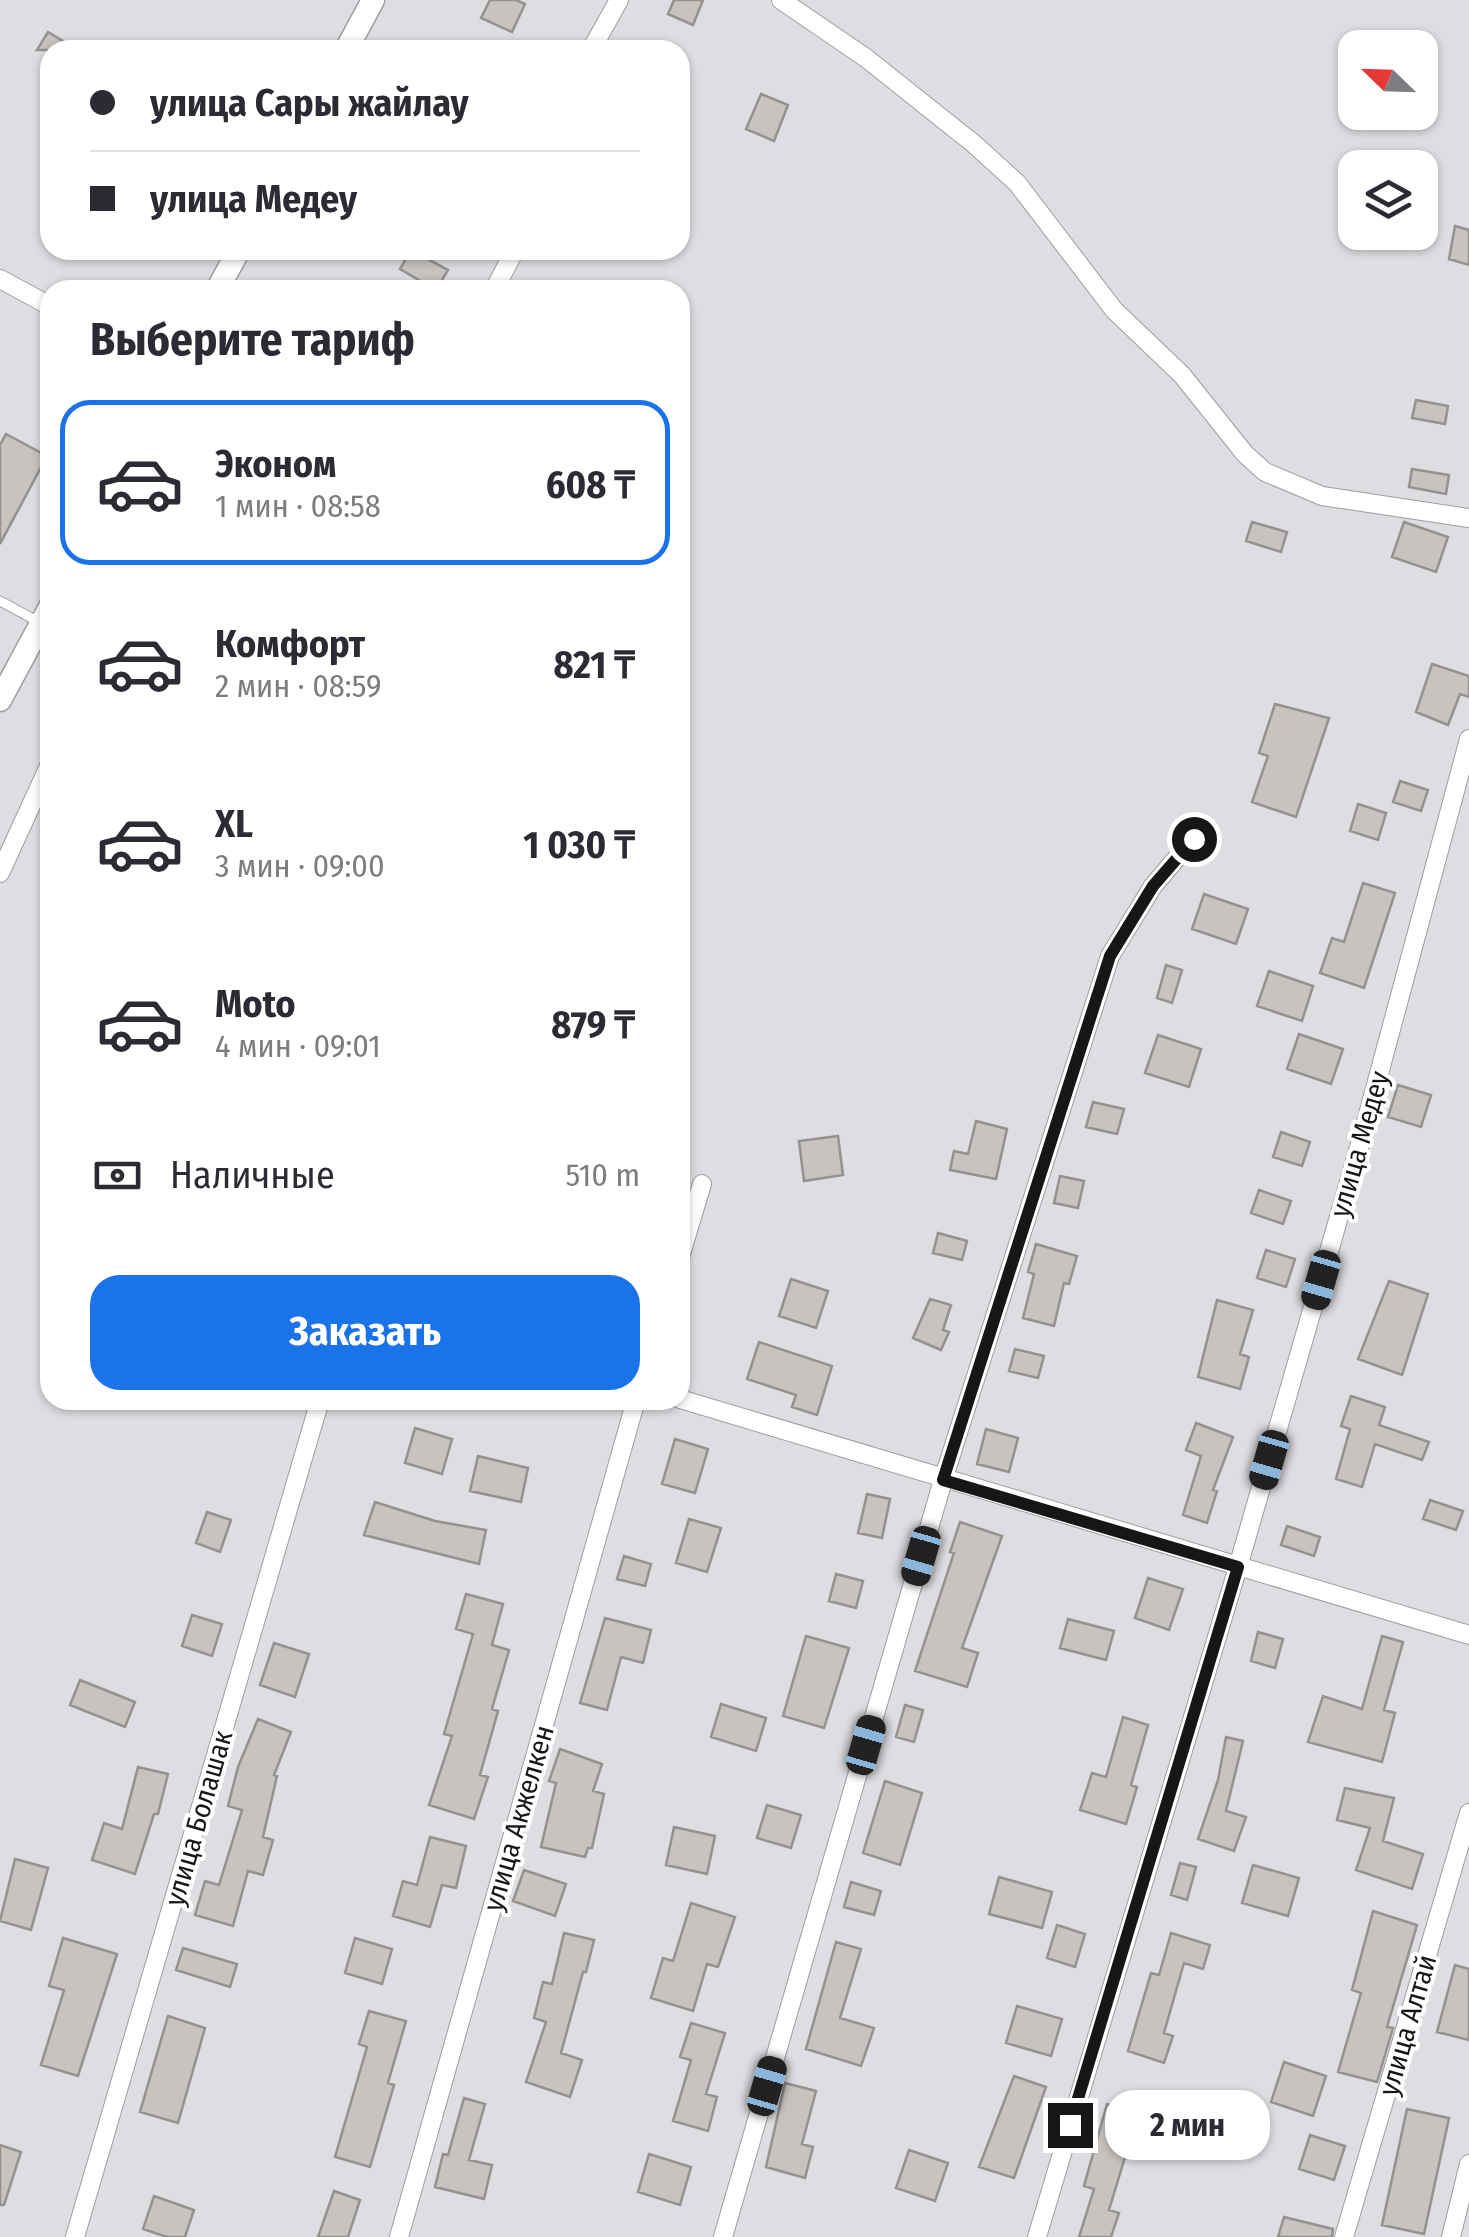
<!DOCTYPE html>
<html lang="ru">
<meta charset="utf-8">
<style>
:root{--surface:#fff;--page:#f2f2f3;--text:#2b2b33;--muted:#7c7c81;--line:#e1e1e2;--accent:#1a73e8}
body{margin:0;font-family:"Fira Sans Condensed",sans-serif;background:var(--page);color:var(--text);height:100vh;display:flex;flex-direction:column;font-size:38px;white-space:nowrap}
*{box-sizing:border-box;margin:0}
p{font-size:32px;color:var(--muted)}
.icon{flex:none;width:55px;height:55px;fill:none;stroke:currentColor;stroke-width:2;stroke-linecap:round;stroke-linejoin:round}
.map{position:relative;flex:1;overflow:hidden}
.details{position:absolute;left:40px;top:280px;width:650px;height:1130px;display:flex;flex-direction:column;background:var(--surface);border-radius:30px;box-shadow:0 2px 8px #0004}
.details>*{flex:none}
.top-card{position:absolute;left:40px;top:40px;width:650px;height:220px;border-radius:30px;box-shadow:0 2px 8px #0004;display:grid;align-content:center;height:220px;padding:0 50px;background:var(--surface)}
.needle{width:65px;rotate:293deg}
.controls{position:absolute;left:1338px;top:30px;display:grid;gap:20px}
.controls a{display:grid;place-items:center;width:100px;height:100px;border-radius:20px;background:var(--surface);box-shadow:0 2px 8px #0004;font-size:50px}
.end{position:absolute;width:45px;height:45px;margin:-22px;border:12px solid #161617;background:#fff;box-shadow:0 0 0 5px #fff}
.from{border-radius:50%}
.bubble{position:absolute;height:70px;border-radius:30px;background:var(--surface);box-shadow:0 2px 8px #0004;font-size:32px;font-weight:700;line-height:70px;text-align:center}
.car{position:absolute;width:30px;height:60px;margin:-30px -15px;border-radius:12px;box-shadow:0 0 8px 2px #0007;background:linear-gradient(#222 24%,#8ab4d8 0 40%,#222 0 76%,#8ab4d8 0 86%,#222 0)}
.top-card b{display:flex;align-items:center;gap:35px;height:95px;font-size:38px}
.top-card b+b{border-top:2px solid var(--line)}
.top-card i{width:25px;height:25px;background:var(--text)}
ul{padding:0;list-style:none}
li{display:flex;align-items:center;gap:30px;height:165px;margin:0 20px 15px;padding:0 30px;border:5px solid transparent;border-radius:30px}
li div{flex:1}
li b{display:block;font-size:38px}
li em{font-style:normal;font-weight:700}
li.on{border-color:var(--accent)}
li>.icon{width:90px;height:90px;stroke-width:1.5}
h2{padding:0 50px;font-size:45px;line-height:120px}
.pay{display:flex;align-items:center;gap:25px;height:110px;padding:0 50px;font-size:38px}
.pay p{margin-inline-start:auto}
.action{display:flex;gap:20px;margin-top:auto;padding:20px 50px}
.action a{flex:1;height:115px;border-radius:30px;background:var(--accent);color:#fff;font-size:40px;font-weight:700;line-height:115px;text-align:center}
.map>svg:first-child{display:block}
.building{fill:#c6c3c1;stroke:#94918f;stroke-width:2.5}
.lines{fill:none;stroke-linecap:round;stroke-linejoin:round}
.service-casing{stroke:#9e9ea1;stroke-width:11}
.minor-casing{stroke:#9e9ea1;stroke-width:20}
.tertiary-casing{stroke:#9e9ea1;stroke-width:25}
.service{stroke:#fff;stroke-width:9}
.minor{stroke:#fff;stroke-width:18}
.tertiary{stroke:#fff;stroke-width:22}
.route{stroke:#161617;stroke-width:12}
.labels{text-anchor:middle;stroke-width:8;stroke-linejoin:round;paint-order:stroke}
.street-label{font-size:28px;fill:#161617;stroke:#fff}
</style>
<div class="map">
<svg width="1469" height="2237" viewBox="0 0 1469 2237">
<rect width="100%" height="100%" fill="#dedee2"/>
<!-- building -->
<path class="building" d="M490 0H516L525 4 512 32 481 18Z
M674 0H703L693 25 668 14Z
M48 32 78 50H37Z
M761 94 788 105 774 141 746 129Z
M1455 226 1469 230V265L1449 259Z
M411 250 448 270 436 290 400 269Z
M1416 400 1448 406 1445 424 1412 418Z
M6 434 47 456 0 544V445Z
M1412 469 1449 475 1446 494 1409 487Z
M1252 522 1287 532 1281 552 1246 541Z
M1404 522 1448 537 1436 572 1392 557Z
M1432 664 1469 676V697L1460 694 1448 725 1416 712Z
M1275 704 1329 718 1296 817 1252 802 1268 756 1259 753Z
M1400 781 1428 790 1421 811 1393 802Z
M1358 804 1386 813 1378 840 1350 831Z
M1363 883 1395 893 1364 988 1320 973 1332 938 1344 942Z
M1204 894 1248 909 1236 944 1192 929Z
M1166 965 1182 970 1172 1003 1157 998Z
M1269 971 1313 986 1302 1021 1257 1006Z
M1299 1034 1343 1049 1331 1084 1287 1069Z
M1158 1035 1201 1049 1189 1087 1145 1073Z
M1398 1085 1431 1095 1421 1127 1388 1117Z
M1093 1102 1124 1109 1117 1134 1086 1127Z
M976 1121 1007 1129 996 1179 950 1170 954 1151 968 1154Z
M1281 1132 1310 1142 1302 1166 1273 1157Z
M838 1136 843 1175 804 1181 799 1141Z
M1060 1176 1084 1181 1078 1208 1054 1203Z
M1259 1190 1291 1201 1283 1224 1251 1213Z
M938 1233 967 1241 962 1260 933 1253Z
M1036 1244 1077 1256 1069 1284 1064 1283 1054 1326 1023 1318 1034 1274 1028 1272Z
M1266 1250 1295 1259 1286 1287 1257 1278Z
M791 1279 828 1291 816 1328 779 1316Z
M1389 1281 1428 1294 1402 1375 1358 1359Z
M930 1299 951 1305 943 1330 949 1332 941 1350 913 1338Z
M1217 1300 1253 1310 1240 1354 1249 1357 1240 1389 1198 1377Z
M759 1342 832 1366 817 1415 792 1407 796 1395 747 1379Z
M1015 1349 1044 1356 1038 1378 1009 1371Z
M1351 1396 1385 1407 1379 1425 1429 1442 1422 1460 1375 1444 1362 1487 1336 1479 1350 1429 1341 1426Z
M1196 1423 1233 1437 1213 1490 1217 1491 1207 1523 1183 1515 1201 1456 1186 1450Z
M415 1428 452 1439 442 1474 405 1463Z
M986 1429 1018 1438 1009 1472 977 1464Z
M675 1439 708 1449 695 1493 662 1484Z
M478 1456 528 1468 521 1502 470 1491Z
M867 1494 890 1499 882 1538 858 1533Z
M1430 1500 1463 1511 1456 1530 1423 1519Z
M375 1502 435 1521 486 1530 479 1564 364 1535Z
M207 1512 231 1520 220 1552 196 1543Z
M689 1519 721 1528 707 1572 676 1563Z
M960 1522 1002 1536 962 1648 978 1653 967 1687 915 1671 954 1553 950 1552Z
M1287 1526 1320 1537 1314 1556 1281 1545Z
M624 1556 651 1564 645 1586 617 1579Z
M836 1574 863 1581 856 1608 829 1601Z
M1148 1578 1183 1589 1169 1630 1135 1618Z
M466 1594 503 1604 492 1645 509 1650 492 1709 498 1711 480 1775 488 1777 474 1819 429 1805 452 1736 444 1734 473 1634 456 1629Z
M192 1615 222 1624 212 1656 182 1646Z
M605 1618 651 1630 643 1663 621 1657 607 1710 580 1703Z
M1068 1619 1114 1631 1106 1660 1060 1648Z
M1258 1632 1283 1639 1275 1668 1251 1661Z
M806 1636 849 1648 824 1728 783 1716Z
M1382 1636 1403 1642 1384 1710 1395 1713 1382 1762 1308 1742 1323 1696 1362 1709Z
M274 1643 309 1654 295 1697 260 1685Z
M80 1680 135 1702 125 1727 70 1705Z
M721 1704 766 1718 756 1751 711 1737Z
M905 1705 923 1710 914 1742 896 1737Z
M1123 1717 1148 1725 1131 1785 1137 1787 1126 1824 1080 1810 1092 1773 1106 1777Z
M258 1719 291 1732 274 1775 277 1776 263 1837 273 1840 263 1875 248 1871 233 1926 195 1915 205 1881 219 1885 242 1810 228 1806 238 1767Z
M1226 1737 1243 1741 1226 1811 1246 1817 1234 1851 1198 1839 1218 1780Z
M560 1749 602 1764 593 1791 604 1794 592 1848H588L585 1857 541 1847 556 1783 549 1781Z
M138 1767 168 1774 158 1814H154L135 1874 92 1860 104 1823 122 1829Z
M885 1781 922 1793 900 1865 863 1853Z
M1345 1788 1394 1798 1383 1841 1423 1854 1412 1889 1356 1870 1370 1828 1337 1820Z
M767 1805 801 1815 791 1848 757 1838Z
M674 1827 715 1836 707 1874 666 1865Z
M430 1837 466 1846 456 1888 442 1885 430 1927 393 1916 403 1881 417 1885Z
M15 1859 48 1868 31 1930 0 1921Z
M1180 1863 1196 1867 1187 1900 1171 1895Z
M1253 1865 1299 1878 1288 1916 1242 1903Z
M524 1870 566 1884 555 1916 513 1901Z
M999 1877 1052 1892 1042 1928 989 1914Z
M851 1882 881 1891 874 1915 844 1907Z
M691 1903 735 1917 718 1967 707 1964 693 2011 651 1998 663 1958 673 1961Z
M1373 1911 1417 1925 1387 2027 1393 2028 1377 2082 1338 2072 1361 1993 1352 1990Z
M1057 1925 1085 1934 1075 1967 1047 1958Z
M564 1933 594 1940 586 1972H583L561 2053 582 2060 570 2097 526 2082 546 2022 534 2018 543 1982 552 1984Z
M1171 1933 1210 1945 1203 1969 1184 1963 1164 2033 1173 2036 1164 2063 1128 2051 1151 1973 1159 1975Z
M63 1938 117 1954 78 2076 41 2065 64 1990 49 1986Z
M355 1938 392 1949 382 1984 345 1973Z
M836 1942 861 1949 840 2018 874 2028 861 2066 806 2049Z
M183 1948 237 1964 230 1987 176 1970Z
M1455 1965 1469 1969V2040L1437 2032Z
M1017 2006 1062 2019 1051 2056 1006 2043Z
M369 2011 406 2021 388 2083 394 2085 370 2167 335 2157 367 2047 359 2044Z
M168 2016 205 2028 178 2123 140 2112Z
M691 2023 725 2033 706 2094 717 2097 708 2131 673 2121 691 2060 680 2057Z
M1284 2062 1326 2076 1313 2116 1271 2102Z
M1014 2076 1046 2087 1014 2178 979 2167Z
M785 2083 816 2091 802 2144 813 2147 805 2178 766 2167Z
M464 2098 485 2104 469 2160 492 2165 484 2199 435 2187 443 2154 448 2155Z
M1107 2104 1142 2116 1132 2145 1129 2144 1109 2210 1119 2213 1111 2237H1079L1094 2189 1084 2186Z
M1407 2109 1449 2118 1424 2234 1382 2225Z
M1310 2135 1345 2146 1334 2180 1299 2169Z
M0 2145 21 2152 4 2205H0Z
M909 2150 948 2163 935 2201 896 2188Z
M649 2154 691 2167 680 2205 638 2192Z
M334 2191 360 2200 348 2237H318Z
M154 2196 194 2210 185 2237H167L143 2229Z
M1284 2217 1333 2229 1332 2237H1278Z"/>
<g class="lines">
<defs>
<path id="service" d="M0 601 39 622"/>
<path id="minor" d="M781 0 866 58 974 144 1017 183 1114 310 1182 375 1245 454 1265 472 1322 496 1469 518
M591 50 619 0
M0 279 50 306
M494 290 515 250
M0 873 50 764
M680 1257 702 1184
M680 1399 1469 1635
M75 2237 320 1400
M399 2237 636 1400
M723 2237 943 1480 1110 956 1153 886 1193 839
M1037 2237 1238 1567 1362 1137 1469 739
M1344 2237 1469 1813
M1451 2237 1469 2164"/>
<path id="tertiary" d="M346 50 373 0
M217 290 239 250
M0 700 50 607"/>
</defs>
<!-- service casing -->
<use href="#service" class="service-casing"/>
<!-- minor casing -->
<use href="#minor" class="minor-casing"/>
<!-- tertiary casing -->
<use href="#tertiary" class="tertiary-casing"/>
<!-- service -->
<use href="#service" class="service"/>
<!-- minor -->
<use href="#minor" class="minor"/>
<!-- tertiary -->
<use href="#tertiary" class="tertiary"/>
</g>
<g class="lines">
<!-- route -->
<path class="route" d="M1070 2125 1238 1567 943 1480 1110 956 1153 886 1194 839"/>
</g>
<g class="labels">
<!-- street labels -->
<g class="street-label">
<text transform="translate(1359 1144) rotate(-74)" y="10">улица Медеу</text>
<text transform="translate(198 1818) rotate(-74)" y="10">улица Болашак</text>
<text transform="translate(518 1818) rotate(-74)" y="10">улица Акжелкен</text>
<text transform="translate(1407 2025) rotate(-74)" y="10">улица Алтай</text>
</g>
</g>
</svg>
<div class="controls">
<a><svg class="needle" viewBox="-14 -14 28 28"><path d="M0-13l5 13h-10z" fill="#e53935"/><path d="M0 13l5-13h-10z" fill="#7c7c81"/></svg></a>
<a><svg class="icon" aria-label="layers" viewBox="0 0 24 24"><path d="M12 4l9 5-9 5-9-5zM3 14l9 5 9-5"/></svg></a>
</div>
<i class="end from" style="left:1194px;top:839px"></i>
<i class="end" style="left:1070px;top:2125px"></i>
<div class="bubble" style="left:1105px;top:2090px;width:165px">2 мин</div>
<i class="car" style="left:1321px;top:1280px;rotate:196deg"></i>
<i class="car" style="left:1269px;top:1460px;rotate:196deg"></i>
<i class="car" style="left:921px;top:1556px;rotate:196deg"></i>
<i class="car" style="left:866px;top:1745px;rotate:16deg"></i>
<i class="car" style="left:767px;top:2086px;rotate:16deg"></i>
<div class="top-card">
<b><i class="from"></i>улица Сары жайлау</b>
<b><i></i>улица Медеу</b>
</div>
<section class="details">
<h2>Выберите тариф</h2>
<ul>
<li class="on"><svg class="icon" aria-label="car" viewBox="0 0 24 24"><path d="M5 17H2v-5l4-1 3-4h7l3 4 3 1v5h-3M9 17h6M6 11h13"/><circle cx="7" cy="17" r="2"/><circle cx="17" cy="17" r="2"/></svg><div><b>Эконом</b><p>1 мин · 08:58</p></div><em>608 ₸</em></li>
<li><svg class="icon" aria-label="car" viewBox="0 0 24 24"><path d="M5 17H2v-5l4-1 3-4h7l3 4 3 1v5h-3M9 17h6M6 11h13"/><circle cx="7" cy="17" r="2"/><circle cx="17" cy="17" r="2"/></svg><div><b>Комфорт</b><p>2 мин · 08:59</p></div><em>821 ₸</em></li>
<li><svg class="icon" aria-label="car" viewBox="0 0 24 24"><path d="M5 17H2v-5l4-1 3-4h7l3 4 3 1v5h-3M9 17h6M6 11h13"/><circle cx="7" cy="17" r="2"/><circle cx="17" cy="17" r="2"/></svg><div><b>XL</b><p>3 мин · 09:00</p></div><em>1 030 ₸</em></li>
<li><svg class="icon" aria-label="car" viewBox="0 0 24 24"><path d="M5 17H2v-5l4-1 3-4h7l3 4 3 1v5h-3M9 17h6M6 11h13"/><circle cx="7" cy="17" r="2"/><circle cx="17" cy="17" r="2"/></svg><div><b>Moto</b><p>4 мин · 09:01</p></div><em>879 ₸</em></li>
</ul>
<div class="pay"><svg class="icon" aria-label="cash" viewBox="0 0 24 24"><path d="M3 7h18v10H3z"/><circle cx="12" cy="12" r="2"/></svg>Наличные<p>510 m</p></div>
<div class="action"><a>Заказать</a></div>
</section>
</div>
